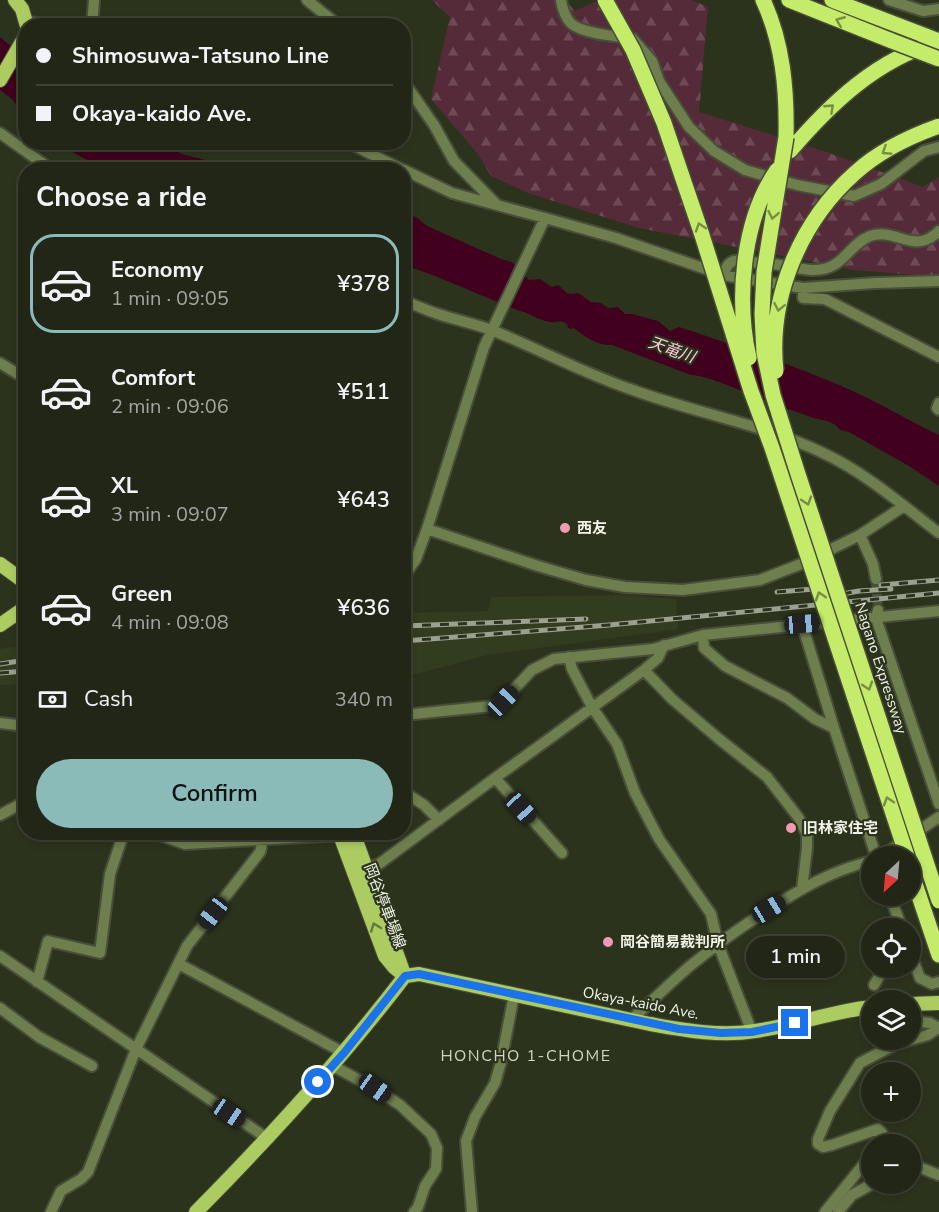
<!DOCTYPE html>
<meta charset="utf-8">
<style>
:root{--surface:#212616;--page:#292e1f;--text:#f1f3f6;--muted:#a2a5a1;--line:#3e4335;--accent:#8bbbb9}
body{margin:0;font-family:"Nunito Sans","Noto Sans JP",sans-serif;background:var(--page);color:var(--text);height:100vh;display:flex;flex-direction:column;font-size:22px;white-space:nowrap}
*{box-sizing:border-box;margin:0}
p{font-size:20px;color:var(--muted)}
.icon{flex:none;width:33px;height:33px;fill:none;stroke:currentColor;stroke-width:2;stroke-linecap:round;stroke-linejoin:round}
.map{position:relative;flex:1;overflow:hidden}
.side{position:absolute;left:18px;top:162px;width:393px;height:678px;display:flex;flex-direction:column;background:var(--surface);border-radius:24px;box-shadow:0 3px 9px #0003,0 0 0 2px var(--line)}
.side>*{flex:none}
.top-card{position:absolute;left:18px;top:18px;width:393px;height:132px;border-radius:24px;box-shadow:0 3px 9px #0003,0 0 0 2px var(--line);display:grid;align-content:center;height:132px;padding:0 18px;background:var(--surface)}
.needle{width:39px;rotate:206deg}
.buttons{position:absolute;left:861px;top:846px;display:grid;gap:12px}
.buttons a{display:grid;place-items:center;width:60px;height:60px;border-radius:50%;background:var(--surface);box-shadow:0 3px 9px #0003,0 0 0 2px var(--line);font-size:30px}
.end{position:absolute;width:27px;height:27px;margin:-14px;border:8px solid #1a73e8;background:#fff;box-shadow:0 0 0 3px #fff}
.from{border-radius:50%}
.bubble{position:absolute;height:42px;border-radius:21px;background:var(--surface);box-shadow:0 3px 9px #0003,0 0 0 2px var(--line);font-size:20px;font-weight:600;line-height:42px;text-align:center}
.car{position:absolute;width:18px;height:36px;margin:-18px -9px;border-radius:8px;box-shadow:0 0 4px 2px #0007;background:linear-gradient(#222 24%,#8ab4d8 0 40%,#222 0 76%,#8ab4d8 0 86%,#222 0)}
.top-card b{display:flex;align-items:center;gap:21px;height:57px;font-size:22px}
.top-card b+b{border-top:2px solid var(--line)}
.top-card i{width:15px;height:15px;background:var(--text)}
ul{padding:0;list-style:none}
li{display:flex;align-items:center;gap:18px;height:99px;margin:0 12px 9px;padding:0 6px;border:3px solid transparent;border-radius:24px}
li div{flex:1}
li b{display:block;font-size:22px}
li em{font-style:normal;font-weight:600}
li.selected{border-color:var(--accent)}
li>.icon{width:54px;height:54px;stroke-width:1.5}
h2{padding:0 18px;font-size:27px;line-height:72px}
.pay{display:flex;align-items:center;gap:15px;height:66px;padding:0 18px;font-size:22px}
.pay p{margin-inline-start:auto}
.action{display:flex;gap:12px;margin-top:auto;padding:12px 18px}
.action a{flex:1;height:69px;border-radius:36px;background:var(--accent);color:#111;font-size:24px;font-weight:600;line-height:69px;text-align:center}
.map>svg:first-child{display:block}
.built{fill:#323c1f}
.forest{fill:url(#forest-firs)}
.water{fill:#41001d}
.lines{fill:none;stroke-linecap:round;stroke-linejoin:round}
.minor-tunnel{stroke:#49503b;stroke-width:10;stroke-dasharray:10 5;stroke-linecap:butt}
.minor-casing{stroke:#474e39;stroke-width:14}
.major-casing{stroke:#474e39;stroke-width:16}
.highway-casing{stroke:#474e39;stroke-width:18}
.minor{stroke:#6e7e4d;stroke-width:10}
.major{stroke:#accc62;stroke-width:14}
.highway{stroke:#c4eb69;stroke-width:15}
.rail-casing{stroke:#9ba190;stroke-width:5}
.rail{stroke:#2c331d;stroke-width:3;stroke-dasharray:9;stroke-linecap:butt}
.highway-bridge-casing{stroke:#474e39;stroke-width:18;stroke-linecap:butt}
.highway-bridge{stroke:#c4eb69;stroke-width:15}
.oneway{stroke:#788f43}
.oneway2{stroke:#66783c}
.route{stroke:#1a73e8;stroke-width:8}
.poi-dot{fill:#f09ab4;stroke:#2c331d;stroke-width:2}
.labels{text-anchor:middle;stroke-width:4.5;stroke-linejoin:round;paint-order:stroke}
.poi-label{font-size:15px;font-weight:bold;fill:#eff4e6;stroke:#2c331d;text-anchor:start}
.street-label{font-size:15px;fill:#eff4e6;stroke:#2c331d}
.water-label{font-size:16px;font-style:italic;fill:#fed0dd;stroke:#2c331d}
.neighbourhood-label{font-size:16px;letter-spacing:1.5px;fill:#ccd6bb;stroke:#2c331d}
</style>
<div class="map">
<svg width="939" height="1212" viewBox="0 0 939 1212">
<defs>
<pattern id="forest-firs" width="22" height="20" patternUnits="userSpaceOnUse" patternTransform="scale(1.5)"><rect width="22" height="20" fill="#562b39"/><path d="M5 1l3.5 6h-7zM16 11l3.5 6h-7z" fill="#6f4a56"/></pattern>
</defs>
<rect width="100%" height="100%" fill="#2c331d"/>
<!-- built -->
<path class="built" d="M620 595 676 599 678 629 487 655 417 674 404 673V613L488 611 491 597Z
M25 645V684L0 685V649Z"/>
<!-- forest -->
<path class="forest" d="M432 0H565L575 11 599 0H691L708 7 699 112 829 153 923 187 939 177V277L855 270 639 228 528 193 491 176 478 154 431 99 450 17Z"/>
<!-- water -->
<path class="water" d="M0 37 25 58V114L20 110 12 99 0 90Z
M157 142 175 143 174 148 181 154 241 169H104L76 154 60 143Z
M404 214 416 217 427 226 501 259 512 262 529 280 540 279 552 287 558 285C569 293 563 295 578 293L591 302 601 303 608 308 618 307 625 314H632L658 321 670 331 679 327C739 347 800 367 857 393 885 406 911 422 939 435V486L909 466 849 432 840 430C832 419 822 421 811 417 795 411 778 406 762 399 742 392 711 376 691 375L612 345C598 346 585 337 574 328L572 329 568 328 567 324C559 319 557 323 549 322 539 320 529 313 517 310L430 274 404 265Z"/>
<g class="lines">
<!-- minor-tunnel -->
<path class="minor-tunnel" d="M876 579 878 610"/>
<defs>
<path id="minor" d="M307 0 339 26
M561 0C562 8 566 20 573 25 586 34 617 36 633 39L652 61 659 81 689 127 714 151 745 170 797 185 854 196 881 184 924 151 939 147
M889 0 923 11 939 9
M27 22 46 24 49 26
M92 26 94 0
M404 82 434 125 454 161 497 205
M0 133 52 170
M347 142 403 170
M404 170 452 193 545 218 616 238 723 275 803 288 875 283 939 281
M723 275C726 269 727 263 734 261 738 260 744 262 748 262 759 263 770 263 780 265 791 266 802 270 812 270 844 271 847 245 870 236 896 227 914 256 939 231
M803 288V298L825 299 939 357
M404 301C415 305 426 310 438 314 456 320 476 324 494 331 541 350 585 374 633 390 695 413 763 424 823 453 866 473 902 505 939 533
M0 363 26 379
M939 403 937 408 939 410
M427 529 538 566 586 580 625 587 683 590 760 580 801 564 860 535 904 506
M860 535 873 564 876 579
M404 576 416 559 427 529 484 347 545 218
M878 610 876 618 939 804
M802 624 834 728 876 856
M703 635 704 648 725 666 787 698 815 719 834 728
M569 657 572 669 592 707 617 744 635 793 659 839 711 914 718 944 752 1032
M644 670 672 699 719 739 767 777 798 817 807 834V848L802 889
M404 715 492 706 503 701 532 670 554 659 653 649 703 635 939 611
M0 723 26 726
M495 778 562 853
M404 792 424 805 439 820
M0 815 26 801
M151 832 185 844 340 835 346 833
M882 856 939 817
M367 869 379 864 495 778 644 670 658 658 664 645
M890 896 902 928
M910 952 920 978 932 984 939 982
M0 956 268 1139
M179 964 344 1053
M37 982 48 941 100 953 110 874 124 832
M874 985 884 968
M0 1008 39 1037 92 1066
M632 1019C651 1002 670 983 690 966 719 942 751 920 784 900 813 882 838 869 872 861
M910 1021 930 1023 939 1028
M333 1066 374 1088 400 1105 431 1134 437 1148 436 1169 425 1186 418 1207 414 1212
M878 1144 882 1133 878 1129 832 1145 823 1147 818 1144V1139L830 1111 860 1063 896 1044 928 1035 938 1028
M910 1167 916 1166 939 1175
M51 1212 61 1191 81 1179 88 1172 136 1049 187 946 260 852 263 840
M472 1212 466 1141 475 1117 495 1083 501 1062 514 995
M825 1212 872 1154
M838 1212 852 1195 872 1184"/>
<path id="major" d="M15 0 22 9 27 26
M0 80 26 35
M0 564 26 583
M0 625 26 607
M353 832 404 974
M340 835 385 956 394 967 405 976
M405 976 419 974 650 1024C684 1030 720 1037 755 1031 794 1026 832 1011 872 1007
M910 1004 939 1003
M196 1212C270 1137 341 1060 405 976"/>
<path id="highway" d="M763 0C783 43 787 90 786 137
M789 0 892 41
M832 0 939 41
M790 151C830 104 878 58 939 42
M910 869 939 955"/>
</defs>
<!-- minor casing -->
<use href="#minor" class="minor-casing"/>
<!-- major casing -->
<use href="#major" class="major-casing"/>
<!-- highway casing -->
<use href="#highway" class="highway-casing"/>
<!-- minor -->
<use href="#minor" class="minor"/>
<!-- major -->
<use href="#major" class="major"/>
<!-- highway -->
<use href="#highway" class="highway"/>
<defs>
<path id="rail" d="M881 585 939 580
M777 592 839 587
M825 597 859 591 891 589
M404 626 586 619
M404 641 609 625 939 593
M0 664 26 660
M0 673 26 671"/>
</defs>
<!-- rail casing -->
<use href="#rail" class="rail-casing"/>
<!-- rail -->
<use href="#rail" class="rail"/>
<defs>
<path id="highway-bridge" d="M605 0 633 50 664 123 702 235 751 391 772 448 907 856
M892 41 939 59
M786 137 764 272 762 314 764 353 773 395 797 471 939 901
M749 358C736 300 742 220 777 170
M776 371C768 298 800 222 855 173 879 151 908 137 939 126"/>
</defs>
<!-- highway-bridge casing -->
<use href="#highway-bridge" class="highway-bridge-casing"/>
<!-- highway-bridge -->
<use href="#highway-bridge" class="highway-bridge"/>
</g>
<!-- one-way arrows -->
<defs><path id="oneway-chevron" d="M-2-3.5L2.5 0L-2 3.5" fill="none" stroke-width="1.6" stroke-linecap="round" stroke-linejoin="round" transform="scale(1.5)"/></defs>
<g class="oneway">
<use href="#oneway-chevron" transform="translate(840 21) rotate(-158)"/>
<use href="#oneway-chevron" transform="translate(830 108) rotate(-43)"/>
<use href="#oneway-chevron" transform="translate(886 151) rotate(147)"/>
<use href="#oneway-chevron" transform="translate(773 215) rotate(101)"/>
<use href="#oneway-chevron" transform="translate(700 227) rotate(-108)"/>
<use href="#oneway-chevron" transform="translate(779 307) rotate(101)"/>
<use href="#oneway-chevron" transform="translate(807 501) rotate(72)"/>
<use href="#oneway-chevron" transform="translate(820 596) rotate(-108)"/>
<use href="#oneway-chevron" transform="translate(868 686) rotate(72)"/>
<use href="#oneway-chevron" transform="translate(888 801) rotate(-108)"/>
</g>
<use class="oneway2" href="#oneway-chevron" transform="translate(375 927) rotate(-110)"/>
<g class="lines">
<!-- route -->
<path class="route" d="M318 1082 344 1053 405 976 419 974 679 1029 721 1033 752 1032 795 1023"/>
</g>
<!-- markers -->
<g class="poi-dot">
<circle cx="565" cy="528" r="6"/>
<circle cx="791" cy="828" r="6"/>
<circle cx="608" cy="942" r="6"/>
</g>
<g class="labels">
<!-- poi labels -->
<g class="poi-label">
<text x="577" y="533">西友</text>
<text x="803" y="833">旧林家住宅</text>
<text x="620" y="947">岡谷簡易裁判所</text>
</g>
<!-- street labels -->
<g class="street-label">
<text transform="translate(881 668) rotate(72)" y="5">Nagano Expressway</text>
<text transform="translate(385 906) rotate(69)" y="5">岡谷停車場線</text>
<text transform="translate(641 1003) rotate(11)" y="5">Okaya-kaido Ave.</text>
</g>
<!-- water labels -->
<g class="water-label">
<text transform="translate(672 349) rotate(20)" y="6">天竜川</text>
</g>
<!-- neighbourhood labels -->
<g class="neighbourhood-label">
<text x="526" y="1061">HONCHO 1-CHOME</text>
</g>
</g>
</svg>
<div class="buttons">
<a><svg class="needle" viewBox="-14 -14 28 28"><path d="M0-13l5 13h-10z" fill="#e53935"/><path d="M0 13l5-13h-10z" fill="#a2a5a1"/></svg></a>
<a><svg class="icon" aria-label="locate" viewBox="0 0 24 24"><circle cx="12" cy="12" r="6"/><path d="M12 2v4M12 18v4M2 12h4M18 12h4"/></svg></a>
<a><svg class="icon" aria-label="layers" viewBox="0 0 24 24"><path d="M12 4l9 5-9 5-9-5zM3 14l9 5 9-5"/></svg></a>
<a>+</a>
<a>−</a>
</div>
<i class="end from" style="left:318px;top:1082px"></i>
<i class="end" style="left:795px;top:1023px"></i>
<div class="bubble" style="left:746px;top:936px;width:99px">1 min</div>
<i class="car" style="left:802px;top:624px;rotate:85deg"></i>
<i class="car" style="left:503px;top:701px;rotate:44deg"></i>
<i class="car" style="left:521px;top:808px;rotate:138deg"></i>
<i class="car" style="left:769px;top:909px;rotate:59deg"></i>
<i class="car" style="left:213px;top:913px;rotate:218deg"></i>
<i class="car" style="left:375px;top:1088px;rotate:125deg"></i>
<i class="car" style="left:229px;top:1113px;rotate:124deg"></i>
<div class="top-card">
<b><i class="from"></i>Shimosuwa-Tatsuno Line</b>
<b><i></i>Okaya-kaido Ave.</b>
</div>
<section class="side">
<h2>Choose a ride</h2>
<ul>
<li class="selected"><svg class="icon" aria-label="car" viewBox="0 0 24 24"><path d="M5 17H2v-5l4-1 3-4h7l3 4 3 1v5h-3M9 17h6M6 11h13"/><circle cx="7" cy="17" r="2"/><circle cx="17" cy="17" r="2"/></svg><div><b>Economy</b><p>1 min · 09:05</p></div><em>¥378</em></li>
<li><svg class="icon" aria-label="car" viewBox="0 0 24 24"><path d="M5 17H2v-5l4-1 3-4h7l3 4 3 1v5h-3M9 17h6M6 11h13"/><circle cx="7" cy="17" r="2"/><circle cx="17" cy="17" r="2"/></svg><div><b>Comfort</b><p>2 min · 09:06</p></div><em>¥511</em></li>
<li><svg class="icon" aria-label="car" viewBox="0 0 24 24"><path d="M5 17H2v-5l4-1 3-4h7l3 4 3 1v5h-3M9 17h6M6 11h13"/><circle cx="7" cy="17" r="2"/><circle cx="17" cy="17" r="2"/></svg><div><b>XL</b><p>3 min · 09:07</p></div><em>¥643</em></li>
<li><svg class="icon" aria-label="car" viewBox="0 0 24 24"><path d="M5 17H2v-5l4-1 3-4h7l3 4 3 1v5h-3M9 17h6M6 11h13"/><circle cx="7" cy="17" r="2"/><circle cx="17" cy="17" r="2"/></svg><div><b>Green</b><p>4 min · 09:08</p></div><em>¥636</em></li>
</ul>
<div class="pay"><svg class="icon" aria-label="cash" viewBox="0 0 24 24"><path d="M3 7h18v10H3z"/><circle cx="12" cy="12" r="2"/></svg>Cash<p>340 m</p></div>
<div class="action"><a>Confirm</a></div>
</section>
</div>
